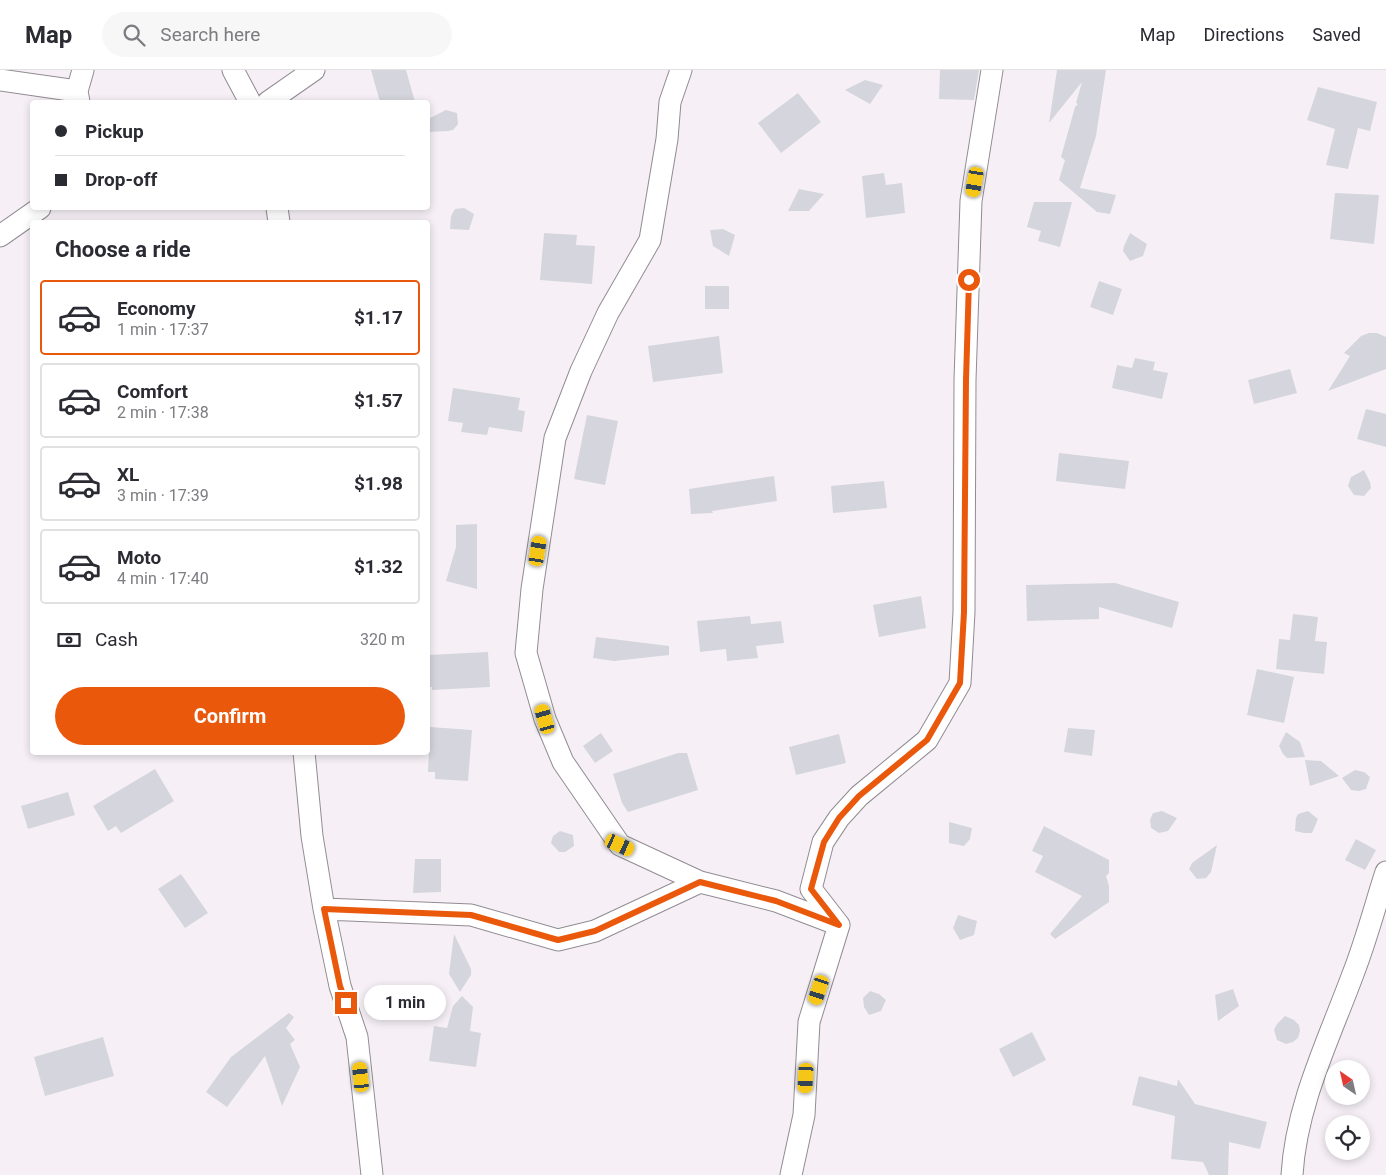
<!DOCTYPE html>
<meta charset="utf-8">
<style>
:root{--surface:#fff;--page:#f7f7f7;--text:#2b2b33;--muted:#7c7c81;--line:#e1e1e2;--accent:#ea580c}
body{margin:0;font-family:Roboto,sans-serif;background:var(--page);color:var(--text);height:100vh;display:flex;flex-direction:column;font-size:19px;white-space:nowrap}
*{box-sizing:border-box;margin:0}
p{font-size:16px;color:var(--muted)}
.icon{flex:none;width:28px;height:28px;fill:none;stroke:currentColor;stroke-width:2;stroke-linecap:round;stroke-linejoin:round}
.map{position:relative;flex:1;overflow:hidden}
.panel{position:absolute;left:30px;top:150px;width:400px;height:535px;display:flex;flex-direction:column;background:var(--surface);border-radius:5px;box-shadow:0 2px 8px #0003}
.panel>*{flex:none}
.banner{position:absolute;left:30px;top:30px;width:400px;height:110px;border-radius:5px;box-shadow:0 2px 8px #0003;display:grid;align-content:center;height:110px;padding:0 25px;background:var(--surface)}
.needle{width:32px;rotate:326deg}
.controls{position:absolute;left:1325px;top:990px;display:grid;gap:10px}
.controls a{display:grid;place-items:center;width:45px;height:45px;border-radius:50%;background:var(--surface);box-shadow:0 2px 8px #0003;font-size:25px}
.end{position:absolute;width:22px;height:22px;margin:-11px;border:6px solid #ea580c;background:#fff;box-shadow:0 0 0 2px #fff}
.from{border-radius:50%}
.bubble{position:absolute;height:35px;border-radius:18px;background:var(--surface);box-shadow:0 2px 8px #0003;font-size:16px;font-weight:700;line-height:35px;text-align:center}
.car{position:absolute;width:15px;height:30px;margin:-15px -8px;border-radius:6px;box-shadow:0 0 4px 1px #0007;background:linear-gradient(#f5c518 24%,#345 0 40%,#f5c518 0 76%,#345 0 86%,#f5c518 0)}
.banner b{display:flex;align-items:center;gap:18px;height:48px;font-size:19px}
.banner b+b{border-top:1px solid var(--line)}
.banner i{width:12px;height:12px;background:var(--text)}
ul{padding:0;list-style:none}
li{display:flex;align-items:center;gap:15px;height:75px;margin:0 10px 8px;padding:0 15px;border:2px solid var(--line);border-radius:5px}
li div{flex:1}
li b{display:block;font-size:19px}
li em{font-style:normal;font-weight:700}
li.current{border-color:var(--accent)}
li>.icon{width:45px;height:45px;stroke-width:1.5}
h2{padding:0 25px;font-size:22px;line-height:60px}
.pay{display:flex;align-items:center;gap:12px;height:55px;padding:0 25px;font-size:19px}
.pay p{margin-inline-start:auto}
.action{display:flex;gap:10px;margin-top:auto;padding:10px 25px}
.action a{flex:1;height:58px;border-radius:30px;background:var(--accent);color:#fff;font-size:20px;font-weight:700;line-height:58px;text-align:center}
header{display:flex;align-items:center;gap:30px;box-sizing:border-box;height:70px;padding:0 25px;background:var(--surface);border-bottom:1px solid var(--line)}
header strong{font-size:24px}
nav{display:flex;gap:28px;margin-inline-start:auto;font-size:18px}
.search{width:350px;height:45px;background:var(--page);display:flex;align-items:center;gap:12px;box-sizing:border-box;padding:0 18px;border-radius:28px;color:var(--muted);font-size:19px}
.map>svg:first-child{display:block}
.building{fill:#d5d5dd}
.lines{fill:none;stroke-linecap:round;stroke-linejoin:round}
.minor-casing{stroke:#928c92;stroke-width:23}
.minor{stroke:#fff;stroke-width:21}
.route{stroke:#ea580c;stroke-width:6}
</style>
<header>
<strong>Map</strong>
<div class="search"><svg class="icon" aria-label="search" viewBox="0 0 24 24"><circle cx="10" cy="10" r="6"/><path d="M15 15l6 6"/></svg>Search here</div>
<nav><a>Map</a><a>Directions</a><a>Saved</a></nav>
</header>
<div class="map">
<svg width="1386" height="1105" viewBox="0 0 1386 1105">
<rect width="100%" height="100%" fill="#f6f0f6"/>
<!-- building -->
<path class="building" d="M371 0H406L415 32H380Z
M940 0H979L974 30 939 29Z
M1057 0H1106L1096 66 1080 118 1116 125 1110 144 1097 142 1059 110 1065 90 1061 87 1075 37 1078 34 1076 33 1082 12 1049 53Z
M865 10 883 15 870 34 845 20Z
M1318 17 1377 32 1370 61 1358 58 1348 99 1326 95 1335 59 1307 50Z
M798 23 821 52 781 83 758 53Z
M446 40 457 43 458 54 453 60 448 61 428 62V49Z
M884 103 886 115 902 113 905 143 866 148 862 106Z
M799 119 824 124 809 141H788Z
M1335 123 1379 125 1374 174 1330 169Z
M1034 132H1072L1060 177 1038 171 1041 161 1027 157Z
M464 138 474 144 469 160 450 159 451 146 455 139Z
M723 159 735 165 729 186 713 176 710 160Z
M544 163 577 165 576 175 595 176 592 214 540 210Z
M1130 163 1147 174 1143 186 1130 191 1123 181 1124 176Z
M1099 211 1122 219 1113 245 1090 237Z
M705 216H729V239H705Z
M1369 263H1377L1386 267V299L1328 321 1350 286 1344 283 1361 266Z
M719 266 723 303 653 312 648 276Z
M1135 288 1155 292 1153 300 1168 303 1162 329 1112 318 1117 295 1132 298Z
M1290 299 1297 323 1254 334 1248 310Z
M453 318 520 328 518 340 525 341 522 362 489 357 487 365 461 362 463 353 448 351Z
M1366 339 1386 344V377L1357 369Z
M587 345 618 351 605 415 574 409Z
M1059 383 1129 391 1125 419 1056 411Z
M1364 400 1370 412 1371 418 1364 426 1354 425 1348 416 1351 407Z
M774 406 777 431 712 441 713 443 691 444 689 419Z
M884 411 887 438 833 443 831 416Z
M477 454V519L446 511 456 477V455Z
M1115 513 1179 532 1172 558 1099 537V549L1027 551 1026 515Z
M921 526 926 558 879 567 873 535Z
M1293 544 1318 547 1315 571 1327 572 1324 604 1276 599 1279 569 1290 570Z
M750 546 751 554 781 551 784 573 756 576 758 588 727 591 726 579 700 582 697 551Z
M596 567 669 576V585L614 591 593 588Z
M488 582 490 617 432 620V617H428V585Z
M1257 599 1294 607 1284 653 1247 645Z
M430 657 472 660 468 711 435 709V702H428Z
M1068 658 1095 660 1092 686 1064 682Z
M1286 662 1300 672 1305 687 1287 688 1283 684 1279 676Z
M601 663 613 681 595 693 583 676Z
M839 664 846 693 796 705 789 677Z
M678 683H687L698 720 628 742 622 733 613 704Z
M1305 690 1321 691 1339 706 1310 716Z
M155 699 174 731 121 763 116 756 108 761 93 736Z
M1355 700 1364 702 1370 707 1366 719 1359 721 1351 720 1342 708Z
M68 722 75 745 28 759 21 736Z
M1162 741 1177 748 1168 761 1159 763 1151 758 1150 750 1153 743Z
M1308 741 1318 749 1312 763H1304L1295 761 1296 748 1298 744Z
M949 752 972 758 970 769 964 776 949 773Z
M1044 756 1109 790V803L1106 806 1109 816V832L1055 869 1050 864 1082 826 1035 802 1043 786 1032 781Z
M560 761 573 765 574 776 565 782H559L551 773 553 766Z
M1356 769 1376 780 1365 800 1345 790Z
M1217 775 1211 802 1206 808 1197 809 1189 799 1192 793Z
M415 789H441V822L413 823Z
M181 804 208 843 185 858 158 819Z
M958 845 977 851 974 865 960 870 953 858Z
M454 864 471 899V905L460 922 449 904Z
M1233 919 1239 936 1218 951 1215 925Z
M870 921 879 924 886 930 881 941 869 945 864 937 863 928Z
M462 926 473 937 470 961 481 963 476 997 429 991 434 956 447 958 453 936Z
M289 943 294 947 286 958 295 970 290 974 300 997 282 1036 265 986 227 1037 206 1022 231 987Z
M1285 946 1294 950 1299 955 1300 961 1298 968 1293 972 1286 974 1277 970 1274 960 1277 954Z
M1032 962 1046 990 1013 1007 999 979Z
M103 967 114 1006 45 1026 34 987Z
M1139 1006 1177 1016 1178 1009 1195 1034 1267 1052 1260 1079 1229 1072 1228 1105H1209L1203 1092 1171 1089 1175 1046 1132 1035Z"/>
<g class="lines">
<defs>
<path id="minor" d="M233 0 250 32
M681 0 670 32 667 69 650 170 608 243 581 301 555 368 532 519 526 583 545 649 563 692 620 775 700 812 776 831 839 855
M0 10 77 21
M79 32 77 21 83 0
M268 32 314 0
M277 138 279 152
M0 166 40 138
M304 682 312 766 324 839 340 916 357 967 372 1105
M324 839 471 845 558 870 595 861 700 812
M791 1105 804 1045 809 952 839 855 811 819 823 772 839 748 859 726 927 670 960 613 964 542 965 310 971 131 992 0
M1292 1105C1296 1035 1329 969 1353 904 1366 871 1375 836 1386 802"/>
</defs>
<!-- minor casing -->
<use href="#minor" class="minor-casing"/>
<!-- minor -->
<use href="#minor" class="minor"/>
</g>
<g class="lines">
<!-- route -->
<path class="route" d="M346 933 340 916 324 839 471 845 558 870 595 861 700 812 776 831 839 855 811 819 824 772 839 748 859 726 927 670 960 613 964 542 966 310 969 210"/>
</g>
</svg>
<div class="controls">
<a><svg class="needle" viewBox="-14 -14 28 28"><path d="M0-13l5 13h-10z" fill="#e53935"/><path d="M0 13l5-13h-10z" fill="#7c7c81"/></svg></a>
<a><svg class="icon" aria-label="locate" viewBox="0 0 24 24"><circle cx="12" cy="12" r="6"/><path d="M12 2v4M12 18v4M2 12h4M18 12h4"/></svg></a>
</div>
<i class="end from" style="left:969px;top:210px"></i>
<i class="end" style="left:346px;top:933px"></i>
<div class="bubble" style="left:364px;top:915px;width:82px">1 min</div>
<i class="car" style="left:975px;top:112px;rotate:190deg"></i>
<i class="car" style="left:538px;top:481px;rotate:9deg"></i>
<i class="car" style="left:545px;top:649px;rotate:344deg"></i>
<i class="car" style="left:620px;top:775px;rotate:115deg"></i>
<i class="car" style="left:819px;top:920px;rotate:198deg"></i>
<i class="car" style="left:361px;top:1007px;rotate:354deg"></i>
<i class="car" style="left:806px;top:1008px;rotate:183deg"></i>
<div class="banner">
<b><i class="from"></i>Pickup</b>
<b><i></i>Drop-off</b>
</div>
<section class="panel">
<h2>Choose a ride</h2>
<ul>
<li class="current"><svg class="icon" aria-label="car" viewBox="0 0 24 24"><path d="M5 17H2v-5l4-1 3-4h7l3 4 3 1v5h-3M9 17h6M6 11h13"/><circle cx="7" cy="17" r="2"/><circle cx="17" cy="17" r="2"/></svg><div><b>Economy</b><p>1 min · 17:37</p></div><em>$1.17</em></li>
<li><svg class="icon" aria-label="car" viewBox="0 0 24 24"><path d="M5 17H2v-5l4-1 3-4h7l3 4 3 1v5h-3M9 17h6M6 11h13"/><circle cx="7" cy="17" r="2"/><circle cx="17" cy="17" r="2"/></svg><div><b>Comfort</b><p>2 min · 17:38</p></div><em>$1.57</em></li>
<li><svg class="icon" aria-label="car" viewBox="0 0 24 24"><path d="M5 17H2v-5l4-1 3-4h7l3 4 3 1v5h-3M9 17h6M6 11h13"/><circle cx="7" cy="17" r="2"/><circle cx="17" cy="17" r="2"/></svg><div><b>XL</b><p>3 min · 17:39</p></div><em>$1.98</em></li>
<li><svg class="icon" aria-label="car" viewBox="0 0 24 24"><path d="M5 17H2v-5l4-1 3-4h7l3 4 3 1v5h-3M9 17h6M6 11h13"/><circle cx="7" cy="17" r="2"/><circle cx="17" cy="17" r="2"/></svg><div><b>Moto</b><p>4 min · 17:40</p></div><em>$1.32</em></li>
</ul>
<div class="pay"><svg class="icon" aria-label="cash" viewBox="0 0 24 24"><path d="M3 7h18v10H3z"/><circle cx="12" cy="12" r="2"/></svg>Cash<p>320 m</p></div>
<div class="action"><a>Confirm</a></div>
</section>
</div>
